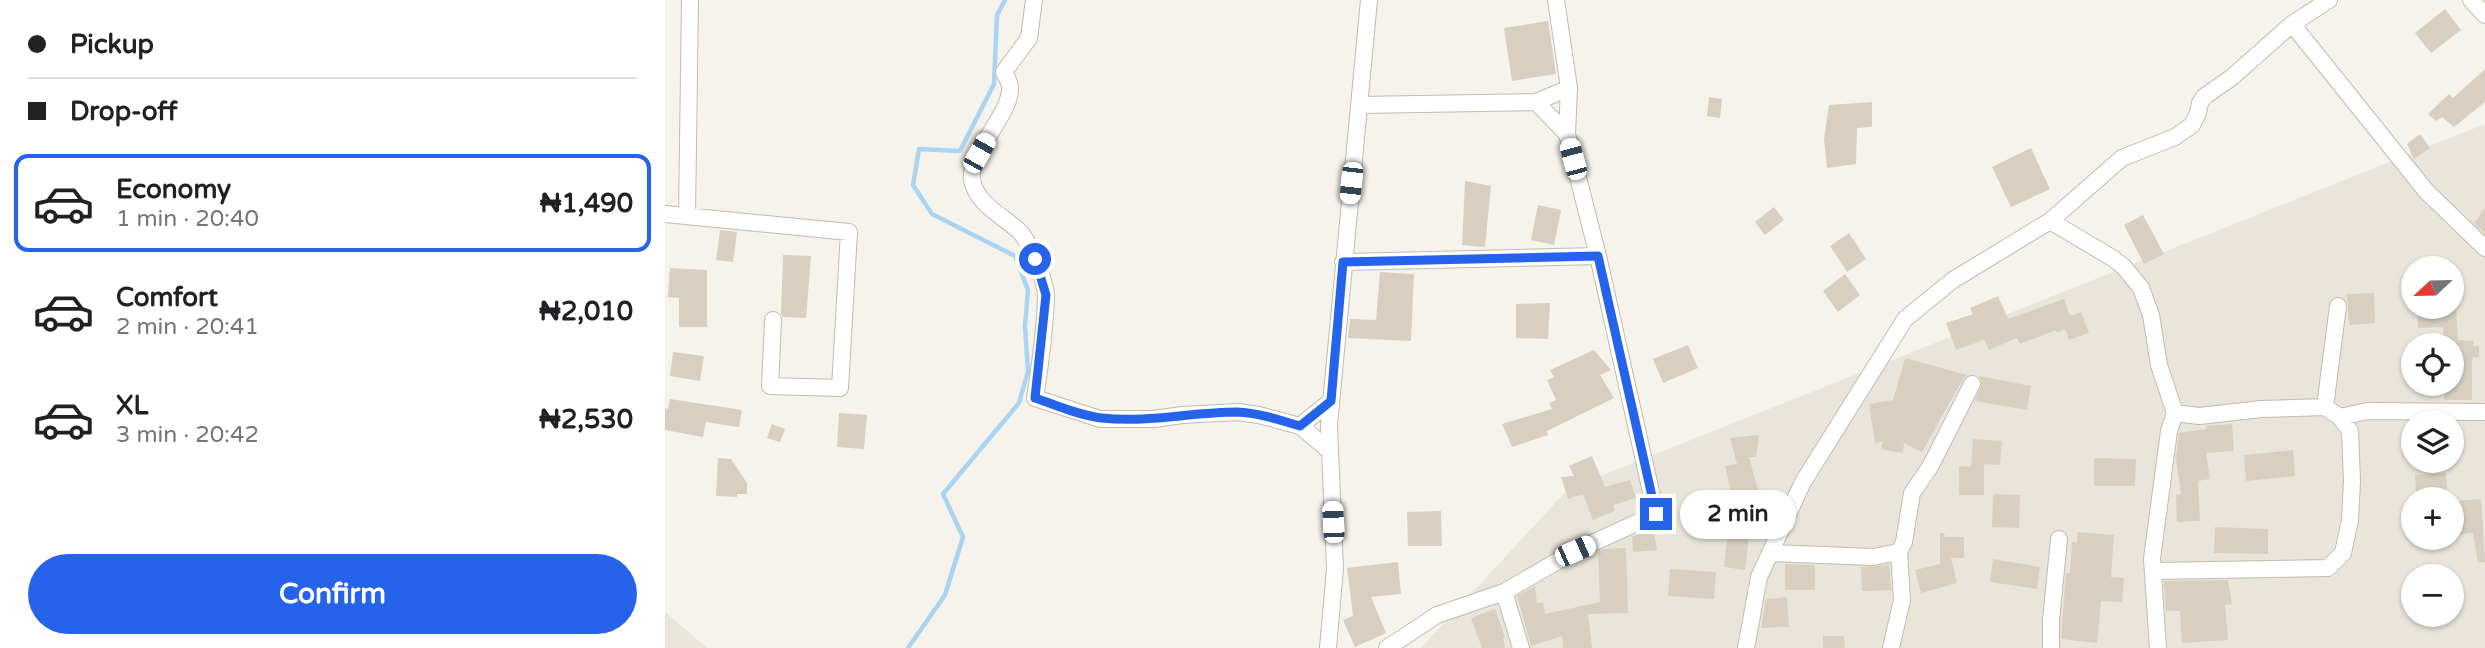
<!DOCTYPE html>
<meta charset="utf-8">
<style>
:root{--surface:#fff;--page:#f2f2f2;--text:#202124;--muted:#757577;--line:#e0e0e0;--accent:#2563eb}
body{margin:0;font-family:"Varela Round",sans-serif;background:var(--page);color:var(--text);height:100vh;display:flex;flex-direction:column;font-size:26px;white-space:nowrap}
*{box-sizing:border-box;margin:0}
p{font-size:23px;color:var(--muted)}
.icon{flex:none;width:38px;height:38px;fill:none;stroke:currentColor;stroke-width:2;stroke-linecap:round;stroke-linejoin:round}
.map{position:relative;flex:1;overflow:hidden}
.drawer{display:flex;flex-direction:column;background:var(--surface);width:665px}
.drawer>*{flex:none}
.hud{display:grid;align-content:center;height:154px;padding:0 28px;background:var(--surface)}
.needle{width:46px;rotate:248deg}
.controls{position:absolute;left:1736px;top:256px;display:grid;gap:14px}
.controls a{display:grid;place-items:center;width:63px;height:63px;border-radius:50%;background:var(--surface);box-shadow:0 2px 5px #0004;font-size:35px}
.end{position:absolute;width:32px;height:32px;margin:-16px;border:9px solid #2563eb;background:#fff;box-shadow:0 0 0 4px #fff}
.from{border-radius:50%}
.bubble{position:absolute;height:49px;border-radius:24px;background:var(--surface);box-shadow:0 2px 5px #0004;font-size:23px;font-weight:700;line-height:49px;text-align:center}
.car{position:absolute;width:21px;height:42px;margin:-21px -10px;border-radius:9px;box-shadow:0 0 5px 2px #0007;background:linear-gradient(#fff 24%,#345 0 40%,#fff 0 76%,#345 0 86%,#fff 0)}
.hud b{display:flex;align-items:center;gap:24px;height:66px;font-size:26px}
.hud b+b{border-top:2px solid var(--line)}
.hud i{width:18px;height:18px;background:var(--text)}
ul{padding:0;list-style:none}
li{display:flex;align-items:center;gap:21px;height:98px;margin:0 14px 10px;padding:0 14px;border:4px solid transparent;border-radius:14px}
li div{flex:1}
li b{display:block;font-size:26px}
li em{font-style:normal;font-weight:700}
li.on{border-color:var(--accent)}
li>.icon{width:63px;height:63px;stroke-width:1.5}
.action{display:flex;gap:14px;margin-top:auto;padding:14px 28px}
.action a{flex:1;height:80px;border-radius:42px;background:var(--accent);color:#fff;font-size:28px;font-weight:700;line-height:80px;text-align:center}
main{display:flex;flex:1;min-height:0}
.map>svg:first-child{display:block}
.residential{fill:#eae5da;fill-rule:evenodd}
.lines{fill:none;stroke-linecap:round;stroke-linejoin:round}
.stream{stroke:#a9d4f2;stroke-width:4.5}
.building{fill:#d8cfc1}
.street-casing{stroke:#c2bbae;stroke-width:18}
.street{stroke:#fff;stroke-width:16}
.route{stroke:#2563eb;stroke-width:9}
</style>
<main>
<section class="drawer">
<div class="hud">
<b><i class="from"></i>Pickup</b>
<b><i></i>Drop-off</b>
</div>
<ul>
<li class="on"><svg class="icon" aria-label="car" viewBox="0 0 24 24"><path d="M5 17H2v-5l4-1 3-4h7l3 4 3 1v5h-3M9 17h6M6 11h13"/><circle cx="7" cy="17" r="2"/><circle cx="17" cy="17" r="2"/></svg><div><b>Economy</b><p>1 min · 20:40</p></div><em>₦1,490</em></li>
<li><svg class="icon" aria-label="car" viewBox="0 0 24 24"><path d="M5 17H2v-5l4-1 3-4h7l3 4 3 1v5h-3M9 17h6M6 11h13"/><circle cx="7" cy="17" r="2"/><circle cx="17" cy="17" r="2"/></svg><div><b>Comfort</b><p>2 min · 20:41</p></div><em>₦2,010</em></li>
<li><svg class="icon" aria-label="car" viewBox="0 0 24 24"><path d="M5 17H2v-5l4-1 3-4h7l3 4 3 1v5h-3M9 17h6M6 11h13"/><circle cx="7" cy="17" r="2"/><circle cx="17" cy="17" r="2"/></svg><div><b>XL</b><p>3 min · 20:42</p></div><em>₦2,530</em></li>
</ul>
<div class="action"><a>Confirm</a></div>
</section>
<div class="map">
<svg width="1820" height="648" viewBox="0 0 1820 648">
<rect width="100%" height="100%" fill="#f6f3ec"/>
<!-- residential -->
<path class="residential" d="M1820 124V648H756L903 489ZM1748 268H1787V306H1748ZM1748 345H1787V383H1748ZM1748 422H1787V460H1748ZM1748 499H1787V537H1748ZM1748 576H1787V614H1748Z
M0 612 42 648H0Z"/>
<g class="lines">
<!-- stream -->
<path class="stream" d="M243 648 280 595 298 537 278 494 354 403 363 371 360 326 363 290 350 256 267 214 248 185 254 149 295 151 329 84 332 15 340 0"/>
</g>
<!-- building -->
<path class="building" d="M1780 9 1796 30 1766 53 1750 33Z
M883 21 891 74 847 81 839 28Z
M1820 69V102L1789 127 1777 117 1771 121 1763 114 1784 94 1788 98Z
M1044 97 1057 99 1055 118 1042 116Z
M1207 102V127L1192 128 1191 164 1162 168 1159 139 1164 105Z
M1755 134 1765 148 1749 159 1742 144Z
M1366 148 1385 189 1346 207 1327 167Z
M800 181 826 186 820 247 797 245Z
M873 205 896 210 889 245 866 240Z
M1109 207 1119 220 1100 235 1090 222Z
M1820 208V233L1809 223Z
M1478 215 1499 254 1479 264 1459 225Z
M55 230 72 232 68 262 51 260Z
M1184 233 1201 259 1182 272 1165 246Z
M118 255 146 256 141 318 118 317 116 314Z
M5 268 42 270V327H14V298L3 297Z
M715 272 749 274 746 341 683 338 685 319 711 320Z
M1180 274 1195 295 1173 312 1158 291Z
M1709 293 1710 323 1684 325 1682 294Z
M1333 296 1343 319 1399 299 1405 316 1416 312 1424 333 1404 340 1400 329 1392 333 1391 330 1355 344 1352 338 1324 350 1319 340 1291 350 1281 323 1308 314 1305 308Z
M885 303 883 339 851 338V304Z
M1752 306H1791L1793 340 1809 341 1808 346H1814V358L1808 357 1807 363V400H1779V383H1787V345H1778V327L1753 328Z
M1023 345 1033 368 998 383 988 359Z
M929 350 946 370 935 375 949 398 882 431 883 435 847 447 837 424 887 409 884 403 891 400 882 380 889 377 885 370Z
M8 352 39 356 35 381 5 376Z
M1240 358 1302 375 1298 379 1257 452 1239 443 1238 453 1216 449 1218 441 1210 443 1204 404 1228 400Z
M1314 376 1366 386 1362 410 1310 401 1317 384Z
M5 399 77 410 74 427 41 422 38 437 0 430V408L3 409Z
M174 413 202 415 199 449 172 447Z
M107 424 120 429 115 442 102 438Z
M1567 424 1569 451 1541 453 1545 479 1533 481 1535 521 1512 522 1511 495 1516 494 1511 459 1514 433 1541 429V426Z
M1094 435 1091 457H1084L1095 497 1092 522 1086 521 1080 570 1059 567 1067 494 1060 466 1072 464 1065 438Z
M1308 439 1337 441 1335 465 1319 464V495H1294V466L1306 467Z
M1628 450 1630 476 1581 481 1579 455Z
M927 456 940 487 965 480 971 498 948 505 950 511 928 520 918 494 903 499 896 477 909 476 904 466Z
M53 458 66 459 82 483V494H72V497L51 496Z
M1429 458 1471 459 1470 486H1429Z
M1781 473 1782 491 1751 492 1750 475Z
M1328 494 1355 495 1354 528 1327 527Z
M1816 499 1820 562 1813 563 1808 533 1788 535 1787 501Z
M776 511 777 546H743L742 512Z
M1550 527 1603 529V554L1549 553Z
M989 530 992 550 968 552 967 537 979 531Z
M1413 532 1449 535 1446 577 1459 578 1457 602 1436 601 1432 643 1396 639 1401 573H1405L1407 542 1412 543Z
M1275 533H1279L1280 537H1299V558H1286L1292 583 1256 593 1250 570 1275 564Z
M961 548 963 613 923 614 927 648H898L897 636 866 646 852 596 870 586 872 603 878 602 880 614 935 602 933 552 939 549Z
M1328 559 1375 567 1372 589 1325 582Z
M733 562 736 594 706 597 721 633 690 647 678 620 688 616 682 568Z
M1120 564 1150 565V590H1120Z
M1224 565 1226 590 1197 591 1196 567Z
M1005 569 1051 572 1049 599 1003 596Z
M1563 580 1567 604 1560 605 1563 640 1517 643 1515 611H1501L1499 581Z
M1122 597 1124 627 1096 628 1101 599Z
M830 609 840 637 838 638 840 648H817L806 618Z
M1158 636H1179L1180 648H1158Z"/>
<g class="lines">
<defs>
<path id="street" d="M369 0 364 38 339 72C341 77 345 82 345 87 347 114 303 152 307 180 312 205 339 216 356 233 366 245 381 283 381 297 380 330 375 366 370 398L435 419H489L517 415 573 412 594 415 635 426 665 451
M891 0 904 88 902 134
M1806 0 1820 15
M1627 24 1761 191 1820 248
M871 102 904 88
M694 105 871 102 902 134 933 256
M0 214 184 232 175 388 105 386 108 320
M22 215 25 0
M1385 221 1449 259 1459 267 1476 288 1486 315 1494 365 1510 413 1504 431 1487 559 1493 648
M678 262 933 256 991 514 910 551 839 592 772 615 722 648
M1660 407 1673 306
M1510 413 1534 416 1596 409 1660 407 1675 417 1702 411 1819 412
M635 426 666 401
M1105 553 1208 557 1234 552 1239 542 1247 493 1265 467 1307 384
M1488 571 1663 568 1678 553 1685 520 1687 481 1685 431 1675 417
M839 592 856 648
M663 648 670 569 664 425 704 0
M1081 648 1094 577 1138 482 1240 319 1288 280 1385 221 1457 158 1510 137 1527 125 1533 113 1535 103 1540 96 1566 78 1627 24 1664 0
M1226 648 1237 600 1234 552
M1386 648V620L1394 539"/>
</defs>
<!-- street casing -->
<use href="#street" class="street-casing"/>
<!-- street -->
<use href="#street" class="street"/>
</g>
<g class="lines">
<!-- route -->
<path class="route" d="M370 259 381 295 370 398C391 405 415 416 437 418 482 423 527 412 572 412 594 413 615 420 635 426L666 401 678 262 933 256 991 514"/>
</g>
</svg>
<div class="controls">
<a><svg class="needle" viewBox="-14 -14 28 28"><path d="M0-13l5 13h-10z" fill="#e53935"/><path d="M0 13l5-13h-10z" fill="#757577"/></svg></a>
<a><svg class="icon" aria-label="locate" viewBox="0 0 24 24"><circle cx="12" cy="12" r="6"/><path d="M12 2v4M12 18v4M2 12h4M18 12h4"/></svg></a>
<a><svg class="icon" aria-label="layers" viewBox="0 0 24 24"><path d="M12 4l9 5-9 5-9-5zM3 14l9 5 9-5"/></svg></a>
<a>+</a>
<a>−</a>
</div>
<i class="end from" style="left:370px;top:259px"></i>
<i class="end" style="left:991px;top:514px"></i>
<div class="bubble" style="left:1015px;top:490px;width:116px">2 min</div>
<i class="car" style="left:314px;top:153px;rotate:29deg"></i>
<i class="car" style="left:908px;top:159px;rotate:345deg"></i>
<i class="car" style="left:686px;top:183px;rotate:186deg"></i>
<i class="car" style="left:668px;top:522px;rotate:357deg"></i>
<i class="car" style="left:910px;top:551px;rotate:66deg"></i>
</div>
</main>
